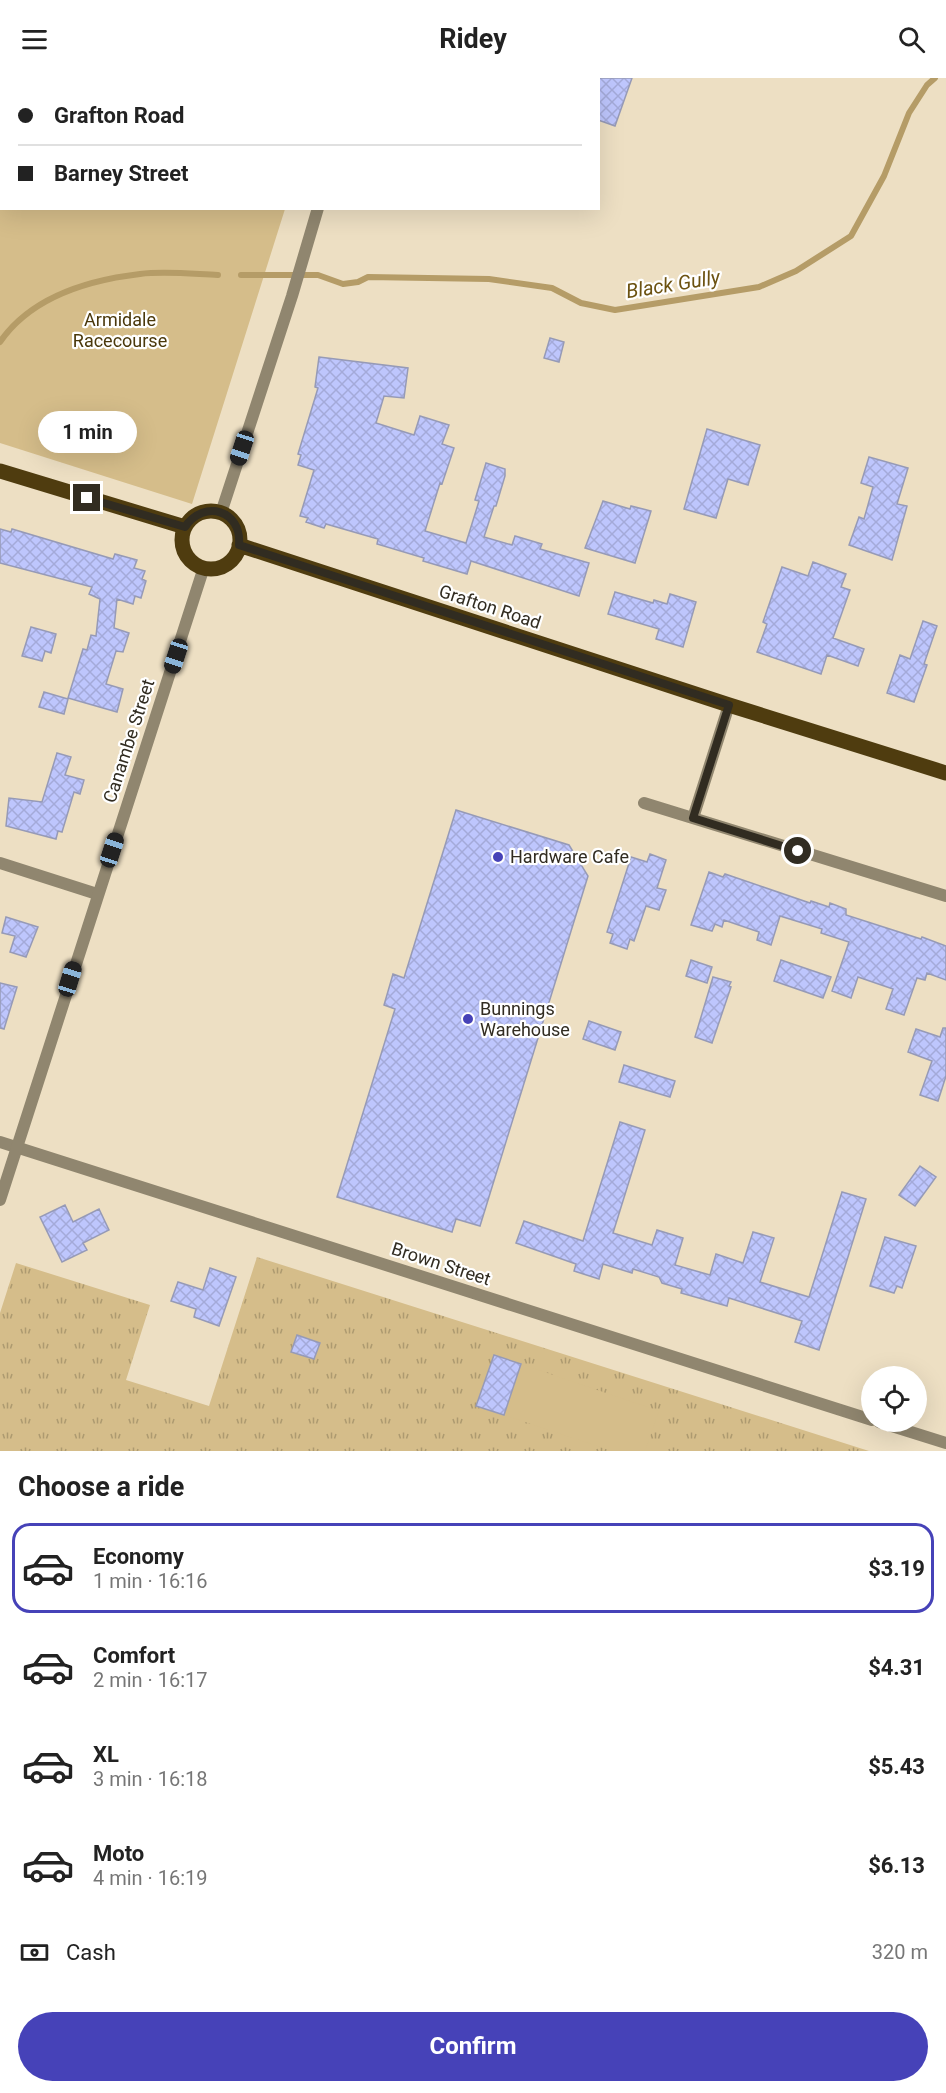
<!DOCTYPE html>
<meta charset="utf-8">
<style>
:root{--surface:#fff;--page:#f6f6f6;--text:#222;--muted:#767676;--line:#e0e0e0;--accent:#4642b8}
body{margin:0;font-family:Roboto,sans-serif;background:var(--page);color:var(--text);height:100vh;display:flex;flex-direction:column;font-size:22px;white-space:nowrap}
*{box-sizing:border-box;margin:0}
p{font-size:20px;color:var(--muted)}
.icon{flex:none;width:33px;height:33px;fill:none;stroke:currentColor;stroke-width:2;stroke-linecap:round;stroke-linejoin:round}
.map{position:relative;height:1373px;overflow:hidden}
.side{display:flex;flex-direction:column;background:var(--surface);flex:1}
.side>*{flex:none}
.guide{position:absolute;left:0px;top:0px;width:600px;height:132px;box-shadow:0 6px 24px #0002;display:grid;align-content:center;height:132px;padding:0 18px;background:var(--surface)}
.buttons{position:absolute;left:861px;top:1288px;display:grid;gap:12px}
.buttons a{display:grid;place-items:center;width:66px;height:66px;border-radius:50%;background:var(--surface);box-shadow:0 6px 24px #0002;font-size:30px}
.end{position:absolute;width:27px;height:27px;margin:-14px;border:8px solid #312c21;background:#fff;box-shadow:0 0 0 3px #fff}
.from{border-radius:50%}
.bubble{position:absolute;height:42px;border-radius:21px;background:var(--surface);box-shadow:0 6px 24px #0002;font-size:20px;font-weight:700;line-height:42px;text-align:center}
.car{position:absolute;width:18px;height:36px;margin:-18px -9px;border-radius:8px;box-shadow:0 0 4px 2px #0007;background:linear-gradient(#222 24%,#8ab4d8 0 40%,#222 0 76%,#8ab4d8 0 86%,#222 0)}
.guide b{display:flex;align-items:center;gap:21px;height:57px;font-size:22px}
.guide b+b{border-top:2px solid var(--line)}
.guide i{width:15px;height:15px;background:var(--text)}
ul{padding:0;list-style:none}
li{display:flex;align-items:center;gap:18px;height:90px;margin:0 12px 9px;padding:0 6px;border:3px solid transparent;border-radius:18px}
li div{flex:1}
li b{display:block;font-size:22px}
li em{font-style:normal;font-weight:700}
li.selected{border-color:var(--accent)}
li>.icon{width:54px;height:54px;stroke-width:1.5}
h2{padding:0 18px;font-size:27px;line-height:72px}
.pay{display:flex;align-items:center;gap:15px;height:66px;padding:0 18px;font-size:22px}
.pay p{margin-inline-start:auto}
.primary-button{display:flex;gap:12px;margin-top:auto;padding:12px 18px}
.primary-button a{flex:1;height:69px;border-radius:36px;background:var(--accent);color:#fff;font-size:24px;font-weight:700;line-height:69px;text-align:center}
header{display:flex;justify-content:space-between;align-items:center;height:78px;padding:0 18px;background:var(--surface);font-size:27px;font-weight:700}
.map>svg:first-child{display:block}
.grass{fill:url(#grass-tufts)}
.park{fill:#d5bd8a}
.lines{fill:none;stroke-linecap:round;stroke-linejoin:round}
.stream{stroke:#b59c67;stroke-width:6}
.building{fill:url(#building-cross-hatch);stroke:#969ab6;stroke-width:1.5}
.minor{stroke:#90866f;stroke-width:12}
.tertiary{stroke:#90866f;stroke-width:12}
.primary{stroke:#4f3c0f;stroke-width:15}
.route{stroke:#312c21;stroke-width:8}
.poi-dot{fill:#4642b8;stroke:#fff;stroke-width:2}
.labels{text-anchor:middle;stroke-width:4.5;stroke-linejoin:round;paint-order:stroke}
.park-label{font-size:18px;fill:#4a380b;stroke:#fff}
.street-label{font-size:18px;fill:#312c21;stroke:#fff}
.poi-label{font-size:18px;fill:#312c21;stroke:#fff;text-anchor:start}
.water-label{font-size:20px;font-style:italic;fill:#6c5211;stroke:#fff}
</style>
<header><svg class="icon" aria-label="menu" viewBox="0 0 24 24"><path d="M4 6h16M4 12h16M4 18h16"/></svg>Ridey<svg class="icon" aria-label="search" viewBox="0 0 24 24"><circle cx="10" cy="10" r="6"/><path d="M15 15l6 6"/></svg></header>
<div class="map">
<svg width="946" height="1373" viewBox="0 0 946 1373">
<defs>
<pattern id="grass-tufts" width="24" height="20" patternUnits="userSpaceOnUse" patternTransform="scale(1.5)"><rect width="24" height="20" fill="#d5bd8a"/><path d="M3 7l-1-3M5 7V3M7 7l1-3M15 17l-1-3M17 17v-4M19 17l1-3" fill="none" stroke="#ad9a70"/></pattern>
<pattern id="building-cross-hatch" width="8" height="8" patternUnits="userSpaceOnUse" patternTransform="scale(1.5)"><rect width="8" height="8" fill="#bec6fd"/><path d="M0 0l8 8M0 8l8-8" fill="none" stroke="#a4aad9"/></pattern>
</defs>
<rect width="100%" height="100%" fill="#eddfc3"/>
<!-- grass -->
<path class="grass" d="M257 1179 869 1373H0V1235L16 1185 150 1227 126 1302 209 1328Z"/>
<!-- park -->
<path class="park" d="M0 0H326L2 2V130L285 131 192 426 0 365Z
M521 1286 659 1333 645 1373H612L504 1337Z"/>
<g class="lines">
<!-- stream -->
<path class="stream" d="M241 197H318L343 206 358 204 368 199 489 201 552 210 581 225 615 232 759 209 796 193 851 158 884 98 909 35 927 7 935 0
M0 264C31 219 89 202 140 196 165 193 193 196 218 197"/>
</g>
<!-- building -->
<path class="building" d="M598 0H632L615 48 598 42Z
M550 260 564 264 559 284 544 280Z
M319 279 408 290 404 320 384 318 376 345 414 357 420 338 449 347 442 366 454 370 442 406 440 405 425 453 466 465 479 423 475 422 486 385 505 391V398L496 428H494L484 459 512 467 515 458 542 466 540 471 589 485 579 518 471 483 467 496 423 483 424 480 377 466 378 461 326 446 324 450 306 444 308 440 300 438 314 392 298 387 301 377 298 376 318 310 315 309Z
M707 351 760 367 748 407 728 401 716 440 684 431Z
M869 379 908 390 897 426 907 428 892 482 849 467 859 439 864 441 873 409 861 405Z
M603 423 630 431 631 428 651 433 635 485 585 470Z
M0 451 11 454 12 451 113 481 115 476 137 482 134 490 145 493 142 501 146 503 141 520 135 518 133 526 117 521 114 550 129 555 123 574 116 573 106 606 123 611 117 634 68 620 83 571 87 572 91 557 96 558 100 521 89 516 92 509 0 485Z
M813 484 846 496 841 509 850 512 833 560 864 571 858 588 827 577 821 596 757 574 767 546 763 544 782 489 808 498Z
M615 514 653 525 654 522 667 526 670 516 696 524 683 569 656 561 659 551 608 536Z
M923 543 937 548 924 586 927 587 914 624 887 615 900 577 910 581Z
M31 549 56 556 51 575 45 573 42 583 22 578Z
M44 614 68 621 64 636 39 629Z
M57 675 71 679 65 697 84 702 80 716 74 714 62 754 58 753 56 761 6 748 9 720 42 724Z
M456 732 569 767 588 798 480 1148 456 1141 452 1154 337 1119 395 931 384 927 393 896 404 900Z
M650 776 666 782 657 810 666 812 659 832 646 828 634 863 630 861 627 871 610 865 613 856 607 854 631 779 647 784Z
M709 794 723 799 725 796 810 825 811 823 829 829 830 825 846 831V837L921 861 922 859 946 868V902L927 895 925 902 917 900 904 937 886 931 893 911 858 899 851 920 832 913 849 864 821 855 822 851 780 838 771 867 757 862 759 854 724 842 722 849 715 846 712 853 691 847Z
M6 839 38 849 26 879 10 874 15 858 2 855Z
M691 882 712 889 707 905 686 898Z
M781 882 831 899 823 920 774 903Z
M713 899 731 904 729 908 731 909 712 965 695 959Z
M0 905 17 909 4 951 0 950Z
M589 943 621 954 615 972 583 961Z
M943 950H946V998L938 1023 920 1017 932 983 908 974 916 951 940 959Z
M624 987 675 1003 670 1019 619 1004Z
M620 1044 645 1052 613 1155 652 1167 657 1152 683 1160 675 1187 710 1197 716 1176 743 1185 753 1154 774 1160 760 1204 809 1219 842 1114 866 1121 819 1272 795 1264 802 1243 729 1220 727 1228 681 1215 682 1211 662 1205 659 1199 633 1191 632 1195 603 1186 599 1201 574 1193 576 1186 516 1165 524 1143 583 1163Z
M920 1088 936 1099 915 1128 899 1117Z
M65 1127 73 1144 99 1131 109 1152 83 1165 87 1172 62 1184 40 1139Z
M885 1159 916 1168 902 1210 897 1208 894 1215 870 1208Z
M210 1190 236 1199 219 1248 194 1239 196 1231 171 1223 178 1204 203 1212Z
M297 1257 320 1265 314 1281 291 1274Z
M494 1277 521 1286 504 1337 476 1328Z"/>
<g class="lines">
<!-- minor -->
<path class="minor" d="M644 725 946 818
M693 740 729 627
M0 785 97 816
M0 1064 872 1342
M879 1344 946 1365"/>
<!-- tertiary -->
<path class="tertiary" d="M359 2V0
M221 435 292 218 318 130
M0 1122 204 489"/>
<!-- primary -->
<path class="primary" d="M0 393 185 449
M182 462a29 29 0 1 1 58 0a29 29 0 1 1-58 0Z
M239 467 729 627 946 695"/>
</g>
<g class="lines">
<!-- route -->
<path class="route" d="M87 420 185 449C204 421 242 432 239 467L729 627 693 740 798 773"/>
</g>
<!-- markers -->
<g class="poi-dot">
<circle cx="498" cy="779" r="6"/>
<circle cx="468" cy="941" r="6"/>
</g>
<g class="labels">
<!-- park labels -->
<g class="park-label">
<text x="120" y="248">Armidale<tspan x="120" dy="21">Racecourse</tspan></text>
</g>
<!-- street labels -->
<g class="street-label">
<text transform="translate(490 529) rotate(18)" y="6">Grafton Road</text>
<text transform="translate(129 663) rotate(-72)" y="6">Canambe Street</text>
<text transform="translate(441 1186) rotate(18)" y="6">Brown Street</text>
</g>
<!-- poi labels -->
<g class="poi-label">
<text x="510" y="785">Hardware Cafe</text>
<text x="480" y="937">Bunnings<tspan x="480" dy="21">Warehouse</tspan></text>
</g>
<!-- water labels -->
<g class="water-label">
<text transform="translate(673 206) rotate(-9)" y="7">Black Gully</text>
</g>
</g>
</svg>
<div class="buttons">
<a><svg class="icon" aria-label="locate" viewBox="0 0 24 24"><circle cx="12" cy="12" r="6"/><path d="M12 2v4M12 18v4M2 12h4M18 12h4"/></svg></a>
</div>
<i class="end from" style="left:798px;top:773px"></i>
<i class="end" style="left:87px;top:420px"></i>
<div class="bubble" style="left:38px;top:333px;width:99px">1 min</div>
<i class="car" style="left:242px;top:370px;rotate:198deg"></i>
<i class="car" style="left:176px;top:578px;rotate:198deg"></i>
<i class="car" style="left:112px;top:772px;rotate:18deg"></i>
<i class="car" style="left:70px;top:901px;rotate:17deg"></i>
<div class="guide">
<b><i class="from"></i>Grafton Road</b>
<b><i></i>Barney Street</b>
</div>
</div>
<section class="side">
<h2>Choose a ride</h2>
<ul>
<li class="selected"><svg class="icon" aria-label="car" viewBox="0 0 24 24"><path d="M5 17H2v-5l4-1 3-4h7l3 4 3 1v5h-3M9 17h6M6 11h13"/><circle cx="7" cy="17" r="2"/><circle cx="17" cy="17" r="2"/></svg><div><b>Economy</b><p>1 min · 16:16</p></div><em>$3.19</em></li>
<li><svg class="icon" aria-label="car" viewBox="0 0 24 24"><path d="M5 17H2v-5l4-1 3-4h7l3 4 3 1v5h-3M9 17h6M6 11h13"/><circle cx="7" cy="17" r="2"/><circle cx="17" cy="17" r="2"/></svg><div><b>Comfort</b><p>2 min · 16:17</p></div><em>$4.31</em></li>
<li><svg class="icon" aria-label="car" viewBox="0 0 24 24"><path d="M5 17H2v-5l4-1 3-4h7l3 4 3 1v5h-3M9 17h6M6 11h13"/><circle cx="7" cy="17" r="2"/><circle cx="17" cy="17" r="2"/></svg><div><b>XL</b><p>3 min · 16:18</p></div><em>$5.43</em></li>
<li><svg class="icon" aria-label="car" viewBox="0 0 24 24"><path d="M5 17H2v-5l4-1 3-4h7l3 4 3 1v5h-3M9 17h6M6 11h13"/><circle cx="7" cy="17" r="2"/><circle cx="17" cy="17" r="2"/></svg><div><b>Moto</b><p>4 min · 16:19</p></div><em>$6.13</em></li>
</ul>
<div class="pay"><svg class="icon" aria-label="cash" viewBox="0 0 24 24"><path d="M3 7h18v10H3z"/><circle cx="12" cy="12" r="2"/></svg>Cash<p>320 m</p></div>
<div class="primary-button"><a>Confirm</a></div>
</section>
